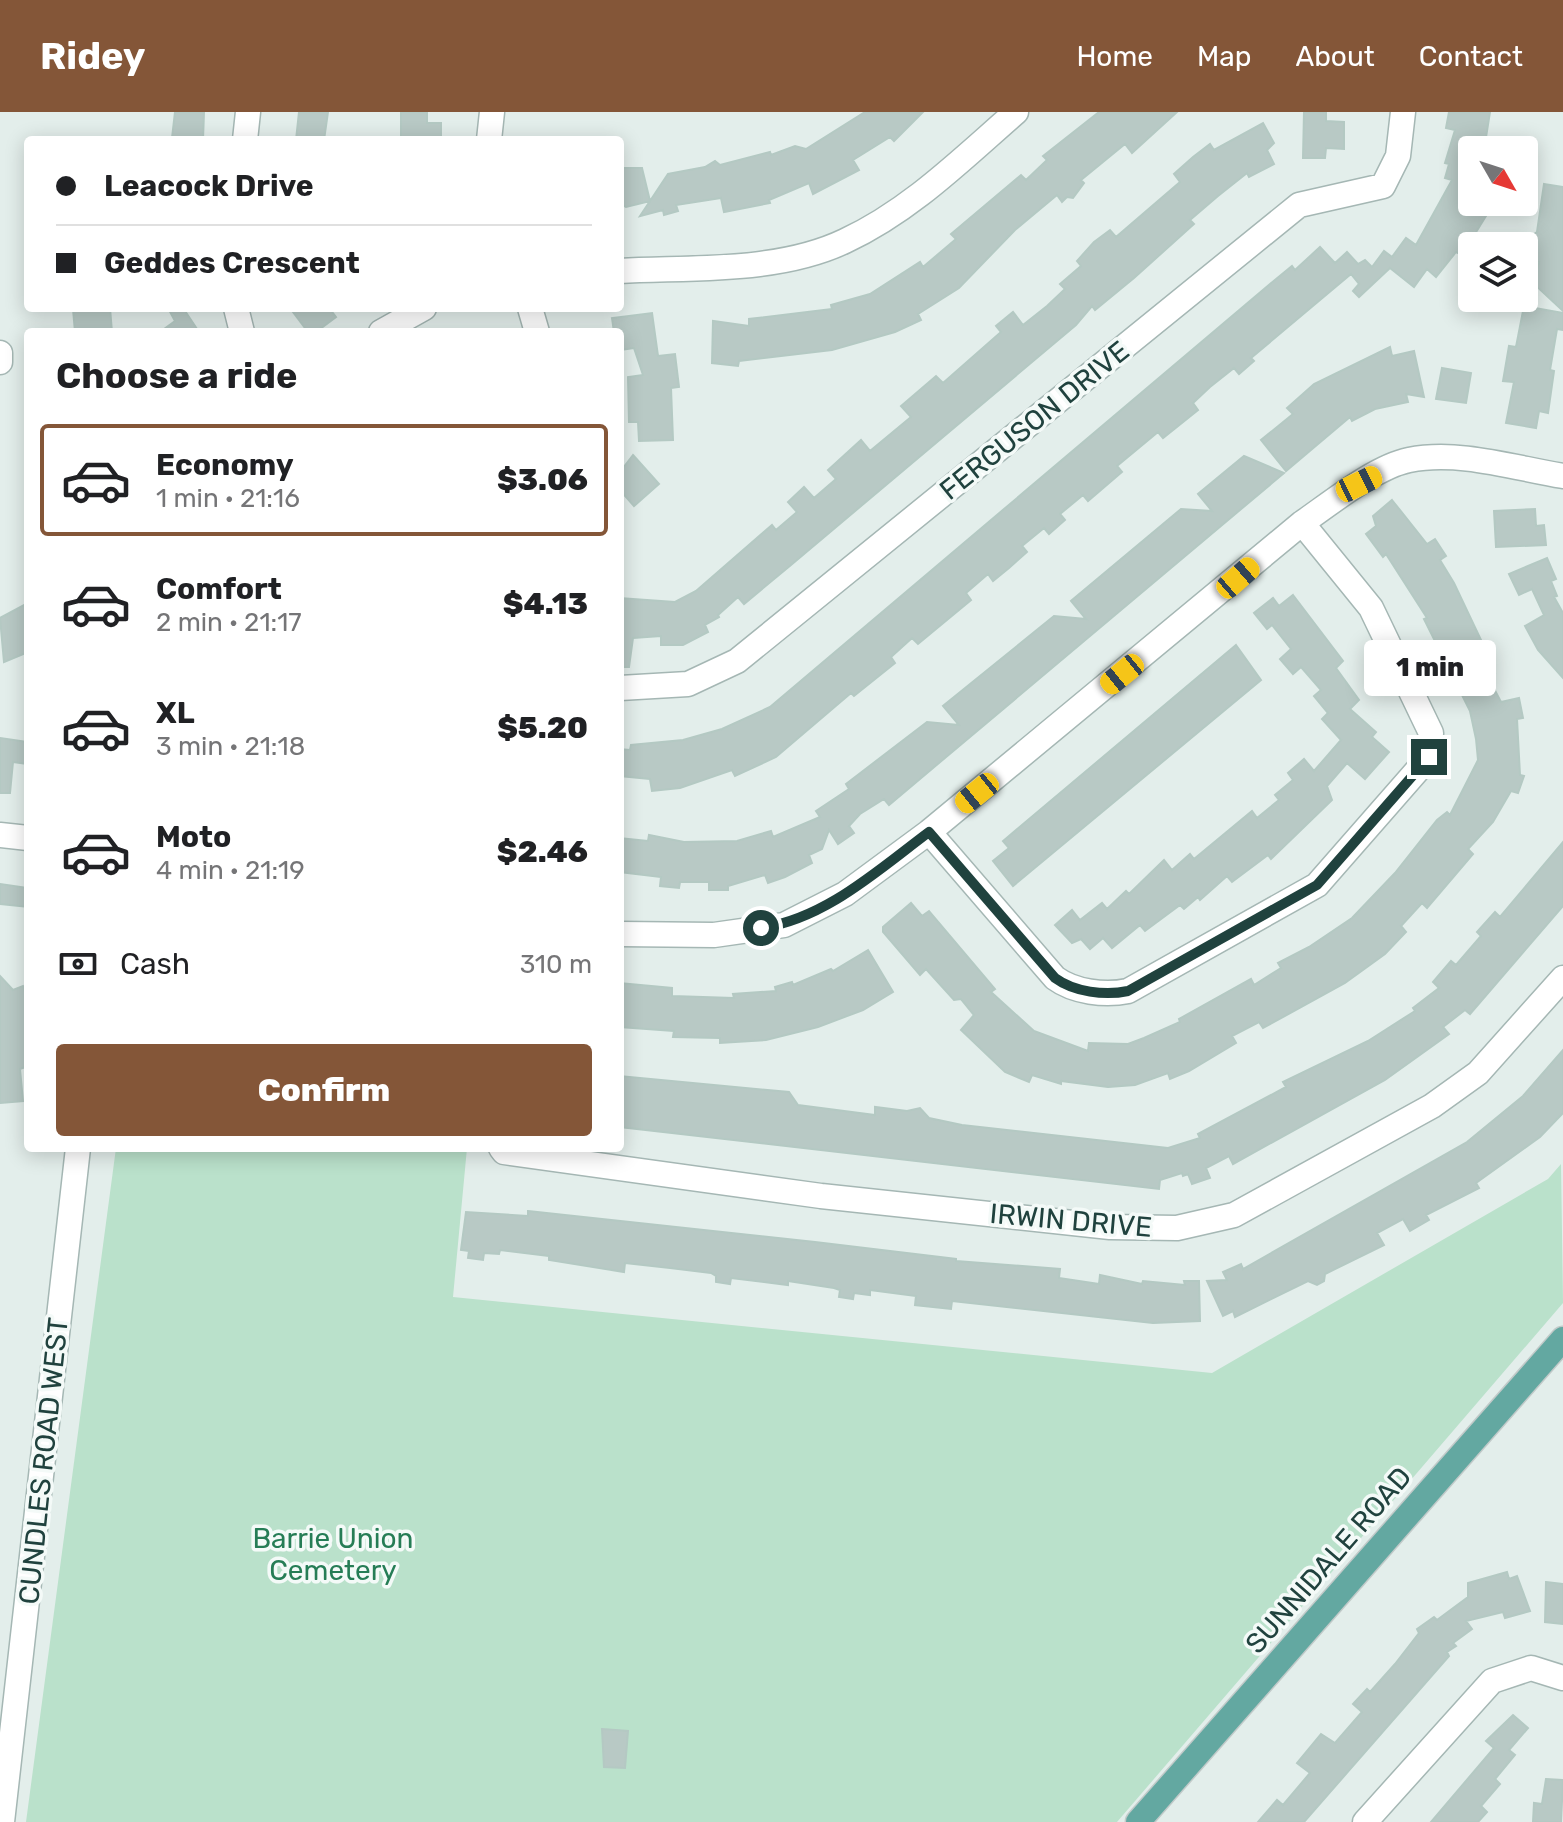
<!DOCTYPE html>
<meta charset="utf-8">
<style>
:root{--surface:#fff;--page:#f2f2f2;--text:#202124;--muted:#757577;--line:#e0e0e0;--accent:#845638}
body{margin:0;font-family:Rubik,sans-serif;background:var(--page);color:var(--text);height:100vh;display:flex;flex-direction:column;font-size:30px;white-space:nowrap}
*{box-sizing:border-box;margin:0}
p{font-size:26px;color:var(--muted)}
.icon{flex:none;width:44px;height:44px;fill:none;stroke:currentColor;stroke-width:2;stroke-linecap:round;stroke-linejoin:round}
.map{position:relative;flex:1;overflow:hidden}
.side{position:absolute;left:24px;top:216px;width:600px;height:824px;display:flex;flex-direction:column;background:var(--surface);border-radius:8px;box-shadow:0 4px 20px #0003}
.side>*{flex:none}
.hud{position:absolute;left:24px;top:24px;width:600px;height:176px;border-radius:8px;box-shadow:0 4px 20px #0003;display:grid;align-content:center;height:176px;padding:0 32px;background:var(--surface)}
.needle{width:52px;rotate:129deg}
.fabs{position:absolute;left:1458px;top:24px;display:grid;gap:16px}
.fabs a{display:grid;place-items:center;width:80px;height:80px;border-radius:8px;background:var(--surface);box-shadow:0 4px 20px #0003;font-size:40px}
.end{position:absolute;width:36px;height:36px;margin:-18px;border:10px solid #20423e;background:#fff;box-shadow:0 0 0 4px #fff}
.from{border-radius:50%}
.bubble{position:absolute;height:56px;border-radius:8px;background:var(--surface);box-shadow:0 4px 20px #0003;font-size:26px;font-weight:800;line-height:56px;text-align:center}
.car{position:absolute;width:24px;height:48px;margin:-24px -12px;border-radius:10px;box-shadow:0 0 6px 2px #0007;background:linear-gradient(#f5c518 24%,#345 0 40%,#f5c518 0 76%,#345 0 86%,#f5c518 0)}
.hud b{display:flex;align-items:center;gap:28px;height:76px;font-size:30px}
.hud b+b{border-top:2px solid var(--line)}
.hud i{width:20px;height:20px;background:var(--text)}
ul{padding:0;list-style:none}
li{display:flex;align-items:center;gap:24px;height:112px;margin:0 16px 12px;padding:0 16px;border:4px solid transparent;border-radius:8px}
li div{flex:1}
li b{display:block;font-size:30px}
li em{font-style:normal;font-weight:800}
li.active{border-color:var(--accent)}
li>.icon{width:72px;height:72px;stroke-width:1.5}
h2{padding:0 32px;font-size:36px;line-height:96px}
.pay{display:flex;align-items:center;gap:20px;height:88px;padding:0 32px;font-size:30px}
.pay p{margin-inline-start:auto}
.action{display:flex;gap:16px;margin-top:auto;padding:16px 32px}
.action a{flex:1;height:92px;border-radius:8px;background:var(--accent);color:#fff;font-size:32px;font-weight:800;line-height:92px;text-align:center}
header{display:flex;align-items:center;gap:48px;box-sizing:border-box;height:112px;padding:0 40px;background:var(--accent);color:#fff}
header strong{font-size:38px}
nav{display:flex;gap:44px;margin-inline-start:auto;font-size:28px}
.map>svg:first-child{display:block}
.green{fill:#bae1cb}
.building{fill:#b8c9c5;stroke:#b4c9c3;stroke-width:2}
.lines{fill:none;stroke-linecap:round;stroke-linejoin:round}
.minor-casing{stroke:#a5b7b4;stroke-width:27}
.major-casing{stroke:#c1cac9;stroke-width:27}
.minor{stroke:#fff;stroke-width:24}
.major{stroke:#63a8a1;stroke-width:24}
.route{stroke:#20423e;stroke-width:10}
.labels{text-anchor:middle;stroke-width:7;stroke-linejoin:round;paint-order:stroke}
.street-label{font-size:28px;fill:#20423e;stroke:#f4faf8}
.park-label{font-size:28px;fill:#267d56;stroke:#f4faf8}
</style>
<header>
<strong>Ridey</strong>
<nav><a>Home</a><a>Map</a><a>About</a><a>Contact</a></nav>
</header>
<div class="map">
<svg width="1563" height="1710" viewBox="0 0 1563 1710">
<rect width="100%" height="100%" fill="#e3eeeb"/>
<!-- green -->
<path class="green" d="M116 1036H467L453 1185 1212 1261 1548 1067 1561 1052 1563 1191 1117 1710H26Z"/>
<!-- building -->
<path class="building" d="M175 0H204L203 28 172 26Z
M299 0H328L324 28H296Z
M401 0H427V11H441V27H401Z
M865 0H923L894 29 890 25 853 48 859 58 813 82 809 71 769 88 770 91 724 100 721 86 676 93 678 99 664 103 663 98 640 104 650 89 626 95 620 92 622 56H642L650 89 668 62 705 55 715 49 720 53 770 40 771 43 795 34 806 37Z
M1099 0H1177L1132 41 1125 32 1081 68 1084 71 1073 86 1067 85 1062 90 1057 83 1015 118 959 176 918 202 921 208 895 220 832 238 739 249 738 254 712 251 713 209 749 214V207L832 197 831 193 870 182 920 150 923 155 956 127 951 122 1021 63 1026 68 1047 48 1043 44Z
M1304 0H1326V9L1344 10V37L1326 36 1325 46H1303Z
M1449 0H1490L1484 38H1472V97L1486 104 1462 143 1456 140 1436 165 1427 157 1414 175 1390 156 1359 185 1353 179 1359 172 1351 162 1251 246 1254 249 1239 262 1234 256 1210 275 1193 291 1198 298 1163 326 1158 320 1117 354 1122 360 1088 389 1083 383 1060 402 1065 408 1049 422 1044 416 1022 434 1027 440 1009 456 993 469 988 462 966 481 971 488 918 532 912 526 891 545 895 551 854 584 851 581 776 645 735 664 732 658 680 676 652 679 650 667 620 664V637L630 638 631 633 683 628 722 617 770 595 1270 172 1292 154 1295 158 1320 135 1335 151 1347 140 1358 152 1365 148 1372 155 1384 139 1392 145 1406 126 1416 133 1452 68 1445 66 1449 52 1445 51 1455 18 1446 16Z
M1263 11 1274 31 1267 38 1274 52 1249 65 1247 61 1218 84 1190 108 1194 112 1134 166 1095 198 1092 194 1076 213 791 453 744 492 738 485 718 503 719 505 705 513 708 520 683 533H661V524L633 526 629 555H620V486L675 490 696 479 772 413 776 418 797 400 788 390 804 375 814 386 836 367 828 358 861 328 870 339 911 305 901 294 936 264 943 271 1001 220 996 214 1013 200 1023 213 1047 194 1065 177 1060 172 1081 154 1077 149 1094 130 1110 118 1116 125 1180 70 1174 62 1193 45 1210 32 1214 38Z
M1544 72 1563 75V199L1533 171 1539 150 1531 149 1524 140 1525 128 1537 120Z
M1524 194 1563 201V218L1557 217 1550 258 1554 259 1548 301 1539 299 1536 316 1506 311 1514 270 1503 269 1509 234 1516 235Z
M110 196 112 220H75L73 197Z
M168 196H183L199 220H160L175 209Z
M290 196H329L336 205 316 220H308Z
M652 201 658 244 675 242 679 275 671 276 673 328 639 329 638 310H629L628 265 643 263 634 236 620 238V220H614L612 206Z
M1390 235 1392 244 1414 239 1424 285 1406 282 1408 290 1375 297 1352 309 1350 305 1286 359 1261 328 1293 302 1287 296 1314 272Z
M1442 256 1471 261 1466 291 1436 287Z
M633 343 659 372 634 394 620 378V360Z
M1244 344 1284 361 889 693 884 687 860 702 849 714 854 721 838 732 829 718 822 737 809 743 812 751 785 765 768 771 765 763 728 774V778H709V770H680L679 776 660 774 661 765 620 760V726L648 729 649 723 684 730 737 729 771 719 773 725 820 705 816 699 849 677 846 672 927 610 959 613 943 594 1054 504 1086 507 1071 489 1181 397 1212 399 1198 382Z
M1392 388 1427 432 1435 427 1446 444 1440 448 1454 471 1491 549 1495 561 1488 565 1501 590 1519 586 1523 606 1517 607 1520 663 1524 664 1518 681 1511 679 1493 710 1468 737 1473 742 1427 796 1422 791 1401 814 1406 820 1385 842 1345 871 1263 916 1259 910 1232 924 1236 931 1189 959 1170 967 1168 961 1135 973 1108 975 1061 969V972L1032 963 1029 970 1005 960 961 918 974 903 961 887 954 888 926 857 920 863 883 820V815L911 791 922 804 929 799 995 877 991 880 1034 919 1088 939 1089 931 1128 932 1144 926 1180 910 1179 907 1251 867 1254 873 1281 856 1278 851 1309 835 1352 806 1395 761 1437 708 1447 700 1450 703 1478 648 1476 627 1470 599 1424 507 1427 506 1386 442 1383 445 1366 422 1376 414 1373 404Z
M1535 397 1536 414 1544 413 1546 433 1496 435 1494 399Z
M1547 446 1556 467 1551 469 1557 484 1554 485 1563 501V566L1538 538 1525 514 1544 503 1532 477 1519 483 1509 462Z
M1293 483 1343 549 1336 556 1359 588 1350 597 1376 620 1372 625 1389 640 1365 667 1347 651 1327 674 1332 688 1271 747 1268 743 1232 770 1227 764 1200 788 1198 785 1184 797 1180 793 1145 819 1140 813 1112 836 1103 826 1090 837 1081 827 1072 831 1055 813 1072 798 1080 808 1102 791 1107 797 1126 779 1129 782 1164 748 1172 758 1190 742 1194 747 1252 699 1257 706 1279 688 1275 683 1293 668 1288 661 1304 647 1314 659 1341 628 1322 607 1328 601 1314 584 1321 578 1301 555 1293 562 1280 547 1291 537 1272 513 1267 517 1254 501 1273 486 1279 494Z
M28 491V540L4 550 0 506Z
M1236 533 1261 568 1013 774 993 749 1009 736 1003 729Z
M0 626 28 630V652L13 650 10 681H0Z
M1563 730V794L1470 902 1465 898 1443 915 1449 922 1385 968 1233 1052 1229 1044 1206 1056 1210 1066 1192 1072 1188 1062 1183 1064 1182 1061 1160 1068 1159 1077 620 1015V964L789 980 798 993 875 1003V995L907 999 920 996 929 1006 962 1013 1168 1036 1200 1026 1198 1022 1286 975 1283 970 1368 929 1415 899 1413 896 1439 876 1433 870 1451 849 1456 853 1481 824 1477 820 1495 800 1500 805Z
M0 772 28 776V795L0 792Z
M868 838 893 880 863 898 818 915 766 928 720 931V926L673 925 674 919 620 915V871L672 876V884L734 886 733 882 776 879 775 875 792 870 793 873 831 857 833 859Z
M0 864 13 878 23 874 28 888V954L20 957 23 989 0 991Z
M1563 938V1001L1540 1025 1476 1071 1479 1076 1426 1103 1429 1108 1410 1119 1403 1107 1377 1121 1384 1133 1325 1162 1324 1169 1317 1173 1308 1169 1235 1205 1233 1199 1223 1204 1207 1169 1227 1168 1223 1160 1241 1152 1243 1157 1467 1030 1523 984Z
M528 1099 815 1130 956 1147V1149L1060 1157 1059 1166 1099 1172 1100 1163 1142 1172 1143 1169 1185 1173 1184 1169H1199L1200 1209 1153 1211 952 1189 951 1197 915 1193 916 1184 870 1178V1183L854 1181 853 1187 839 1185 840 1178 834 1176 788 1169V1173L731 1166 730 1172 716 1170V1164L711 1161 670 1156 625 1151 624 1160 549 1148V1144L500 1138 499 1142 484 1141 483 1148 468 1146 469 1139 461 1138 466 1100 528 1104Z
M1507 1460 1509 1467 1517 1464 1530 1499 1505 1506 1503 1500 1466 1509 1472 1517 1453 1531 1456 1534 1447 1540 1449 1544 1304 1710H1258L1277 1688 1283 1693 1310 1661 1297 1651 1321 1622 1335 1631 1362 1600 1353 1592 1367 1577 1370 1580 1395 1552 1419 1521 1417 1517 1434 1505 1437 1508 1468 1485V1471Z
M1546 1470 1563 1472V1512L1545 1510Z
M1513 1603 1528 1616 1509 1638 1515 1643 1495 1667 1500 1672 1481 1694 1487 1700 1478 1710H1431L1494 1636 1486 1629Z
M602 1617 628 1619 625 1656 604 1655Z
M1546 1667 1563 1668 1561 1710H1533L1534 1691 1542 1692Z"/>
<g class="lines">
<defs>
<path id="minor" d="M245 28 248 0
M489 28 492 0
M620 159C692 155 778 161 845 129 910 99 962 47 1016 0
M236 196 242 220
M530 196 537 220
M381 220 424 196
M0 241V250
M620 576 688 572 737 549 1299 93 1383 74 1398 44 1403 0
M929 720 1055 866C1074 880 1105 884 1128 879L1317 773 1429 645 1431 621 1371 496 1302 411
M0 723 28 726
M620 822 714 823 784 813 845 782 929 720 1302 411C1331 391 1375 355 1409 348 1459 338 1514 356 1563 364
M501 1036 504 1040 821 1084 1110 1115 1177 1116 1234 1103 1432 994 1478 961 1563 866
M2 1710 78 1036
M1365 1710 1492 1569 1531 1556 1563 1566"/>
<path id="major" d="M1138 1710 1563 1227"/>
</defs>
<!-- minor casing -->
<use href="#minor" class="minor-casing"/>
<!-- major casing -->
<use href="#major" class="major-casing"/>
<!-- minor -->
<use href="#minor" class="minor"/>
<!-- major -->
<use href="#major" class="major"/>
</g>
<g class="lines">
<!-- route -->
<path class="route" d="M761 816C825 807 878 758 929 720L1055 866C1074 880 1105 884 1128 879L1317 773 1429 645"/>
</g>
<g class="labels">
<!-- street labels -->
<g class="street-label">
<text transform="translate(1034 308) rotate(-39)" y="10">FERGUSON DRIVE</text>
<text transform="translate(1071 1108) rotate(5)" y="10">IRWIN DRIVE</text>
<text transform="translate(43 1349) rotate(-84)" y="10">CUNDLES ROAD WEST</text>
<text transform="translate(1328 1448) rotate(-49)" y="10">SUNNIDALE ROAD</text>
</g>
<!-- park labels -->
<g class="park-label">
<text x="333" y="1436">Barrie Union<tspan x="333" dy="32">Cemetery</tspan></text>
</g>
</g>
</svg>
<div class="fabs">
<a><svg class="needle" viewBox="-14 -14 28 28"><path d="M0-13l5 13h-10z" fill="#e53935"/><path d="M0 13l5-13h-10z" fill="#757577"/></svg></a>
<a><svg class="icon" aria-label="layers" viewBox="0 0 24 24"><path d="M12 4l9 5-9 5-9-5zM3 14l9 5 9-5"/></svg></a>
</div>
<i class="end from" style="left:761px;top:816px"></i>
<i class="end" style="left:1429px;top:645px"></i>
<div class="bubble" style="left:1364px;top:528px;width:132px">1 min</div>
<i class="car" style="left:1359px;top:372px;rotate:64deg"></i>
<i class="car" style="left:1238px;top:466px;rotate:49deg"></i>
<i class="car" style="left:1122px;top:562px;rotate:231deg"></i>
<i class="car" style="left:977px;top:681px;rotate:231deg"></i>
<div class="hud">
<b><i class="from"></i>Leacock Drive</b>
<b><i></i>Geddes Crescent</b>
</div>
<section class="side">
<h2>Choose a ride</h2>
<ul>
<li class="active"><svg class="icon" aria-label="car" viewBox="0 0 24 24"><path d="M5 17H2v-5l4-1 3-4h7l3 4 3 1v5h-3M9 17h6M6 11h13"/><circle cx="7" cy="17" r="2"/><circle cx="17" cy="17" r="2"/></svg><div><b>Economy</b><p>1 min · 21:16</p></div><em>$3.06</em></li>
<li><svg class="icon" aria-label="car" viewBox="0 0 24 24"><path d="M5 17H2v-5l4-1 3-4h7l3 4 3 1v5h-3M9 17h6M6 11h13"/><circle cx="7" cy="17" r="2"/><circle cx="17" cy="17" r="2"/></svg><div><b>Comfort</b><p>2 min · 21:17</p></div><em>$4.13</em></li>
<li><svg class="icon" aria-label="car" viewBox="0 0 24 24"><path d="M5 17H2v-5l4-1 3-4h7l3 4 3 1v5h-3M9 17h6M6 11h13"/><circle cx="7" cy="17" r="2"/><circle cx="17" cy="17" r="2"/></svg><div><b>XL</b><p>3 min · 21:18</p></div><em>$5.20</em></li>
<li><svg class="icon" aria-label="car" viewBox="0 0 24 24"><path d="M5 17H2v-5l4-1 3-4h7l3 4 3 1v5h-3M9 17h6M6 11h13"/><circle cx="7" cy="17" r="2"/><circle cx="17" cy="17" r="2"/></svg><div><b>Moto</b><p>4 min · 21:19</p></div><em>$2.46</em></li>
</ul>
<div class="pay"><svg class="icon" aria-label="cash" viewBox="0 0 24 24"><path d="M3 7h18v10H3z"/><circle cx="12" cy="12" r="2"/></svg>Cash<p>310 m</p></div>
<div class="action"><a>Confirm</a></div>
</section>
</div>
